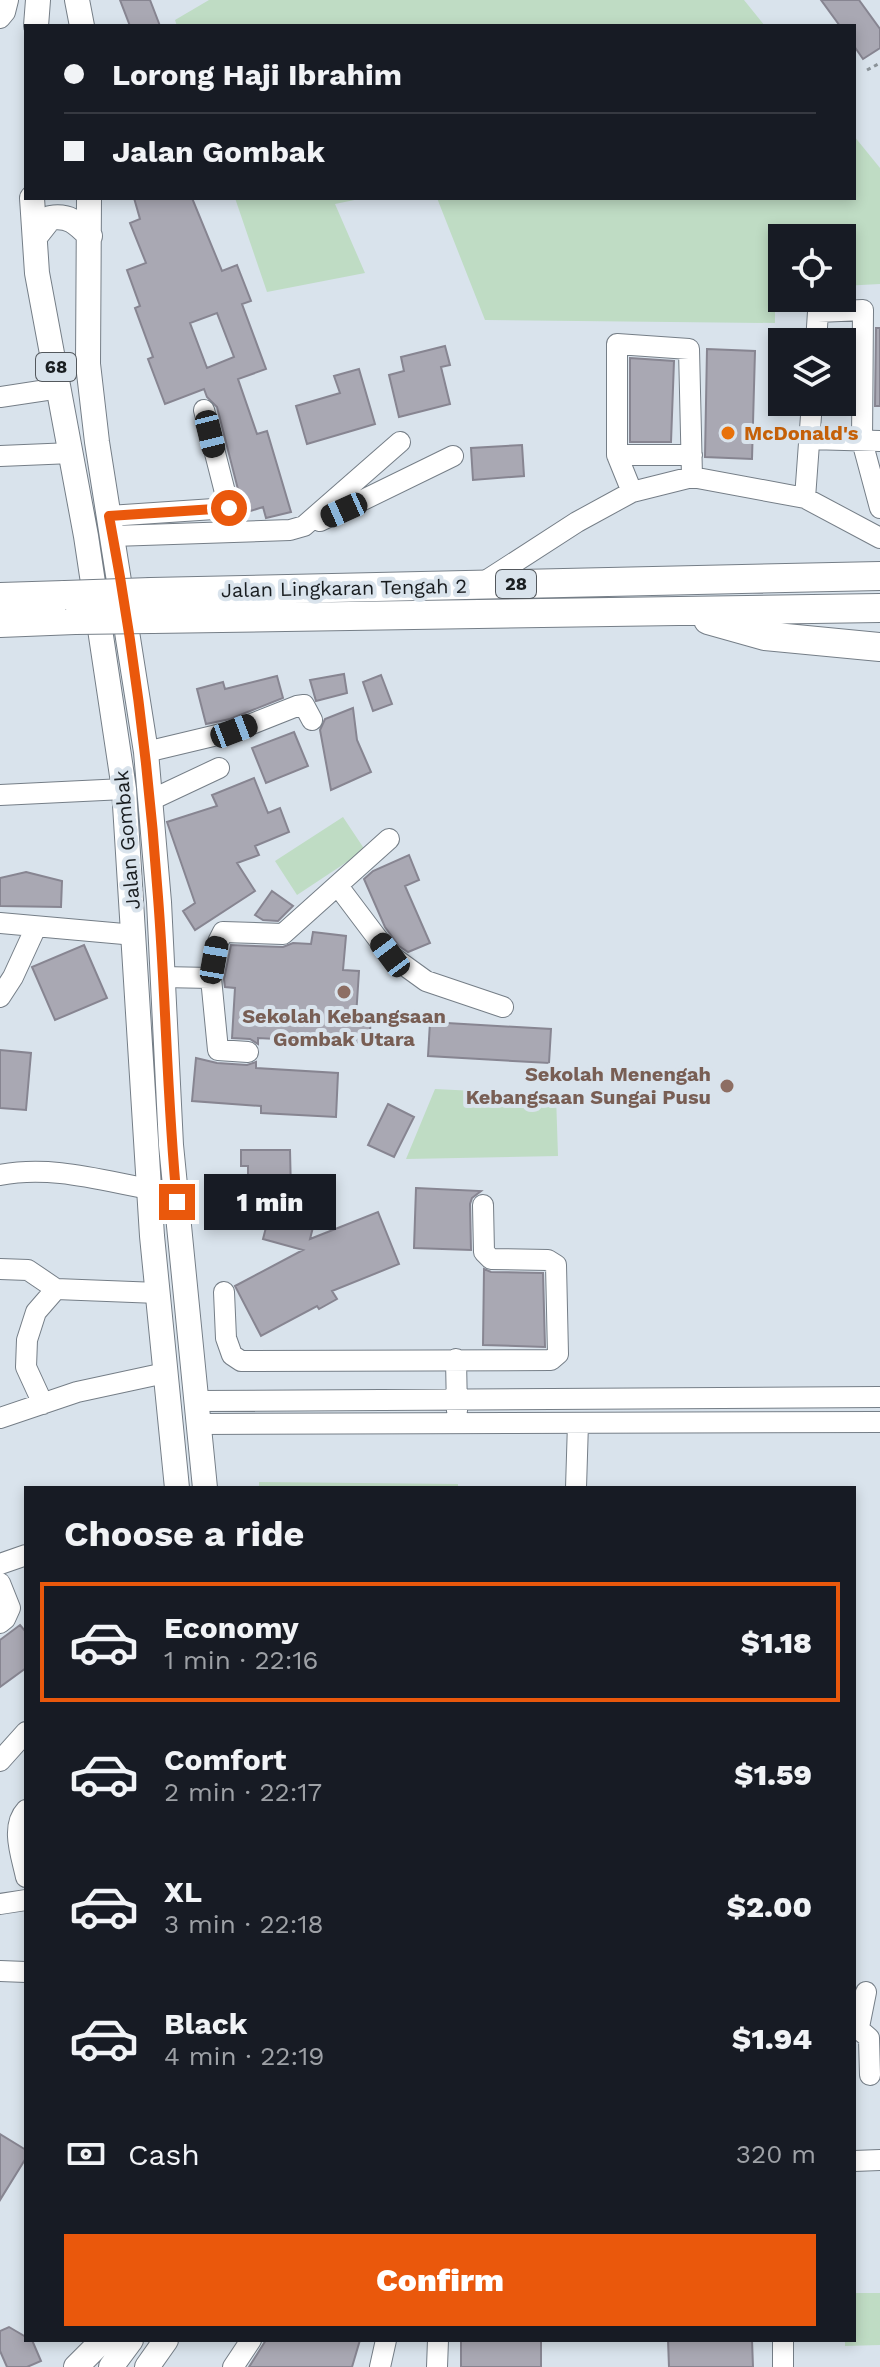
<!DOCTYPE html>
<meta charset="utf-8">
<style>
:root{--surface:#171b24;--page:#242831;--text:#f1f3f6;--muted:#9ea1a6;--line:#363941;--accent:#ea580c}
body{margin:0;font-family:"Work Sans",sans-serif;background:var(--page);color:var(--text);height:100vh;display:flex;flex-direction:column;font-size:30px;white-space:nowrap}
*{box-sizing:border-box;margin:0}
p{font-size:26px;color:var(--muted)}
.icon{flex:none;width:44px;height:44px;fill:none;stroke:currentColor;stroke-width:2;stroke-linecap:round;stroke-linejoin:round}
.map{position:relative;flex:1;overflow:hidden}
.side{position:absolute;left:24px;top:1486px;width:832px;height:856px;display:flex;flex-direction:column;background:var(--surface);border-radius:0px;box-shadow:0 4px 12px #0003}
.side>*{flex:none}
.banner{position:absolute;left:24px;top:24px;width:832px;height:176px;border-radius:0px;box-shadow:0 4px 12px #0003;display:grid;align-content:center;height:176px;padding:0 40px;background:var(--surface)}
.buttons{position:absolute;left:768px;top:224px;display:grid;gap:16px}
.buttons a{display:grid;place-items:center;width:88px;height:88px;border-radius:0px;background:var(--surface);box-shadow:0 4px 12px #0003;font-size:40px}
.end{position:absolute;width:36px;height:36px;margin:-18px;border:10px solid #ea580c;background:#fff;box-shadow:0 0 0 4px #fff}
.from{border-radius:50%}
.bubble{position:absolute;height:56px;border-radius:0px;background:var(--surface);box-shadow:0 4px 12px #0003;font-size:26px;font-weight:800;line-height:56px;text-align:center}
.car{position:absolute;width:24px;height:48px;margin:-24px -12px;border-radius:10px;box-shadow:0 0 6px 2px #0007;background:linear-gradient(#222 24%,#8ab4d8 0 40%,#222 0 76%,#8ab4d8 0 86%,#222 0)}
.banner b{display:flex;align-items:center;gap:28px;height:76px;font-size:30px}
.banner b+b{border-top:2px solid var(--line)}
.banner i{width:20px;height:20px;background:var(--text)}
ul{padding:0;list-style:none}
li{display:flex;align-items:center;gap:24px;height:120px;margin:0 16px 12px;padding:0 24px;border:4px solid transparent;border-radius:0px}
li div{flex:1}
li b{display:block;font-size:30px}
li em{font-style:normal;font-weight:800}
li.active{border-color:var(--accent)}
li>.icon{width:72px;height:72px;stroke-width:1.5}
h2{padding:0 40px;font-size:36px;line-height:96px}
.pay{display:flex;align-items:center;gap:20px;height:88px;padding:0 40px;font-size:30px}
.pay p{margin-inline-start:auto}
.button{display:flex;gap:16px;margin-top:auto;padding:16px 40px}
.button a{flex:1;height:92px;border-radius:0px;background:var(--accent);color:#fff;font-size:32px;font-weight:800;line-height:92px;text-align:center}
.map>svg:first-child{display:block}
.green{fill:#bfdcc4}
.building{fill:#a9a8b3;stroke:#878591;stroke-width:2;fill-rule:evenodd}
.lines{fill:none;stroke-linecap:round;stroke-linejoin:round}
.minor-casing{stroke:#757e87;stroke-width:22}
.major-casing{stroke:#757e87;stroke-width:26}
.highway-casing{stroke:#757e87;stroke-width:30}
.path{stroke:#8a9298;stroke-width:3;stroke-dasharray:4 4;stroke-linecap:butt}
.minor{stroke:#fff;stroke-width:20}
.major{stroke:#fff;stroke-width:24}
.highway{stroke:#fff;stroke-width:28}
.highway-bridge-casing{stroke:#757e87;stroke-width:30;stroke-linecap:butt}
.highway-bridge{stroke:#fff;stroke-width:28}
.route{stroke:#ea580c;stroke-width:10}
.food-dot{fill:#e8710a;stroke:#d9e3ec;stroke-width:3}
.education-dot{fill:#8d6e63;stroke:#d9e3ec;stroke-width:3}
.labels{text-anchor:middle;stroke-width:8;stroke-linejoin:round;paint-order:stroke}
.shield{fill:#d9e3ec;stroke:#53585d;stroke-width:2}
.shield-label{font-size:18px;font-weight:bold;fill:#191d20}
.food-label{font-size:20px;font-weight:bold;fill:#c56008;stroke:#d9e3ec;text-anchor:start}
.street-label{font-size:20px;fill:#191d20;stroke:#d9e3ec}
.education-label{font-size:20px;font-weight:bold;fill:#785e54;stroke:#d9e3ec}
</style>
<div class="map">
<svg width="880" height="2367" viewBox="0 0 880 2367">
<rect width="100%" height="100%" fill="#d9e3ec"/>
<!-- green -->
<path class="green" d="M209 0H744L765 26H177L175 20Z
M854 136 880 168V284L842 286V238H782V289L775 290V323L485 320 437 198H854Z
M235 198H364L335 204 365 273 267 292Z
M343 817 365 850 297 895 275 861Z
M435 1089 556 1095 558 1156 406 1159Z
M259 1482 458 1484V1488H259Z
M854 2293H880V2345L845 2346V2340H854Z"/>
<!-- building -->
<path class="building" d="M120 0H150L160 26H130Z
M821 0H859L880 29V48L863 59 854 46V26H840Z
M134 198H192L222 271 237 265 251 301 242 304 266 369 238 379 257 434 267 431 291 512 266 518 263 507 241 514 242 505 217 407 207 397 204 389 165 404 148 359 153 357 135 308 140 306 127 270 146 263 130 223 140 219ZM217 313 234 357 207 368 190 323Z
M876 328H880V406H875Z
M830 329H850L849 407H842V342H829Z
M445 346 450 365 441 367 450 404 399 417 389 375 404 371 401 357Z
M707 349 755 351 752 459 705 457Z
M630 358 674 361 671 442H630Z
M359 369 375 424 307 444 296 406 340 393 334 376Z
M522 445 524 476 473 480 471 448Z
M344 674 347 693 316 701 310 680Z
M381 675 392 704 373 711 363 682Z
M277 676 283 698 230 719 206 724 197 689 223 682 225 689Z
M353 708 357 740 371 772 331 790 320 730 325 719Z
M294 732 308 766 266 783 252 748Z
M254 778 268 813 280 808 289 832 255 846 259 855 237 863 255 891 195 930 183 911 195 903 167 822 217 806 212 795Z
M409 855 419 880 405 886 430 943 408 952 399 946 385 927 364 879 373 871Z
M26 872 62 881 61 907 0 906V878Z
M272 891 293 906 278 921 263 920 255 915Z
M313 932 346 936 343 970 359 971 356 1017 371 1018 369 1044 258 1038V1044L250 1039 232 1038 235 988 225 987 224 979 231 945 283 947 293 943 311 944Z
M84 945 107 998 55 1020 32 967Z
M430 1022 551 1029 549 1063 428 1056Z
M0 1050 31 1053 26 1110 0 1108Z
M196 1058 217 1063 247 1065 256 1062V1068L338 1073 336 1117 261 1113V1106L192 1101Z
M388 1104 414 1117 394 1157 368 1145Z
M241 1150H290L291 1192 320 1200 310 1239 378 1212 399 1264 332 1291 337 1299 319 1309 317 1306 261 1336 235 1286 303 1250 263 1239 277 1185H248V1166H241Z
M416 1188 481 1191 472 1198 470 1204 471 1250 414 1248Z
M484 1269 491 1272 543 1273 545 1347 483 1345Z
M20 1625 26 1632V1668L0 1687V1640Z
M0 2134 26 2150V2158L0 2200Z
M9 2327 26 2337V2340H32L41 2361 27 2367H7L0 2351V2331Z
M266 2340H360L352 2367H249Z
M461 2340H541V2367H461Z
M668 2340H752L753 2367H669Z"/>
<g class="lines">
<defs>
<path id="minor" d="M0 18 5 12 8 0
M816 342 818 312 863 310 862 441 880 508
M0 397 60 388
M809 439 880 441
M617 455H692
M0 456 72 453
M632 492 617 455V344L689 349 692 477
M805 498 812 402
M109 516 229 508 204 410
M320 521 453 456
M113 536 290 530 304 526 400 442
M481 584 577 522 632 492 692 477 805 498 880 538
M146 752 234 731 297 706 304 705 312 720
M0 795 124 789
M151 800 219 768
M338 886 390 955 426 981 503 1007
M0 923 135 935
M162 977 211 978 218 1050 248 1052
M211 978 218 942 223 932 283 934 389 839
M0 997 13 977 36 927
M0 1175C50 1165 100 1180 149 1189
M0 1269 28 1270 56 1289 158 1293
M224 1292 226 1338 232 1355 241 1361 551 1360 558 1354 556 1265 548 1260 491 1259 484 1252 483 1205
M456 1359 457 1411
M196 1401 880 1397
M43 1404 26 1367 27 1340 36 1312 56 1289
M0 1418 77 1392 165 1373
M198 1424 880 1422
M576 1488 578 1423
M0 1564 26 1555
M0 1583 10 1608 5 1619 0 1623
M0 1761 26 1732
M26 1810C10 1827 22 1857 26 1877
M0 1904 26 1900
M0 1971 26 1972
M854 2025 869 2038 870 2075
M859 2027 866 1992
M854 2161 880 2160
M783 2340V2367
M233 2367 251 2340
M380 2367 386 2340
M437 2367 438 2340"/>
<path id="major" d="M77 0 82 26
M36 26 38 0
M32 198 37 273 86 536 124 789 152 1236 177 1488
M89 198 88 364 97 442 146 752 159 902 171 1145 205 1488
M35 237 50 218C69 215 76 222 90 236
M76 2367 103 2340
M111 2367 131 2340
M147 2367 166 2340"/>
<path id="highway" d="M151 592 880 576
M0 597 65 595
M152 619 880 608
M708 620 765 636 880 647
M0 623 75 620"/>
</defs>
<!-- minor casing -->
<use href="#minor" class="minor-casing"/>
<!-- major casing -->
<use href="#major" class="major-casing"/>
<!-- highway casing -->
<use href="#highway" class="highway-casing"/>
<!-- path -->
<path class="path" d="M867 70 880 63"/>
<!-- minor -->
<use href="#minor" class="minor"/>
<!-- major -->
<use href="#major" class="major"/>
<!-- highway -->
<use href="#highway" class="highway"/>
<defs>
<path id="highway-bridge" d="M65 595 151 592
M75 620 152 619"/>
</defs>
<!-- highway-bridge casing -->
<use href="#highway-bridge" class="highway-bridge-casing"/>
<!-- highway-bridge -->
<use href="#highway-bridge" class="highway-bridge"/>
</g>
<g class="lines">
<!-- route -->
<path class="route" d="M177 1202C167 1101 166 999 158 897 149 769 133 642 109 516L229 508"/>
</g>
<!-- markers -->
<circle class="food-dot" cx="728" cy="433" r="8"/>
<g class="education-dot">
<circle cx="344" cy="992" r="8"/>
<circle cx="727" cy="1086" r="8"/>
</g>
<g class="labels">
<!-- shield labels -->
<g class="shield">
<rect x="36" y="353" width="40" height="28" rx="6"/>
<rect x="496" y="570" width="40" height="28" rx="6"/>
</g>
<g class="shield-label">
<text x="56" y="373">68</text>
<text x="516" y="590">28</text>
</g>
<!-- food labels -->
<g class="food-label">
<text x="744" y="440">McDonald's</text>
</g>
<!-- street labels -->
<g class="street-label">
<text transform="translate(344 588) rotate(-1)" y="7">Jalan Lingkaran Tengah 2</text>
<text transform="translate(127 840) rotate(-95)" y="7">Jalan Gombak</text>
</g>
<!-- education labels -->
<g class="education-label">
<text x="344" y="1023">Sekolah Kebangsaan<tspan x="344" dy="23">Gombak Utara</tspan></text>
<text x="711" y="1081" text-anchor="end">Sekolah Menengah<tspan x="711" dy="23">Kebangsaan Sungai Pusu</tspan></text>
</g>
</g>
</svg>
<div class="buttons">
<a><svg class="icon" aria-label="locate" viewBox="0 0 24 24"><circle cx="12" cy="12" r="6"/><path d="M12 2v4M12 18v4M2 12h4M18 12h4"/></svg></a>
<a><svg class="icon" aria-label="layers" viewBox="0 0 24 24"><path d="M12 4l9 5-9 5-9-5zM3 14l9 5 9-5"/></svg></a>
</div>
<i class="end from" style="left:229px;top:508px"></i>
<i class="end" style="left:177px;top:1202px"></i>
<div class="bubble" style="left:204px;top:1174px;width:132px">1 min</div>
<i class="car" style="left:210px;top:434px;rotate:166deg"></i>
<i class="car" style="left:344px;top:510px;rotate:246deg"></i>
<i class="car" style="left:234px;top:731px;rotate:69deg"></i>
<i class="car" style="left:390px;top:955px;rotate:323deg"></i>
<i class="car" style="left:214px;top:960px;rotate:10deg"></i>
<div class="banner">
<b><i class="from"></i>Lorong Haji Ibrahim</b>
<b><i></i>Jalan Gombak</b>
</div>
<section class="side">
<h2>Choose a ride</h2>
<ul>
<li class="active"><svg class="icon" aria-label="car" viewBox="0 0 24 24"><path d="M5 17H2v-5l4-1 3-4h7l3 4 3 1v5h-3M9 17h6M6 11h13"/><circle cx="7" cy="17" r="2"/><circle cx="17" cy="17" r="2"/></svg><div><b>Economy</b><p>1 min · 22:16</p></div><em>$1.18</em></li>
<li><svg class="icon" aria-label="car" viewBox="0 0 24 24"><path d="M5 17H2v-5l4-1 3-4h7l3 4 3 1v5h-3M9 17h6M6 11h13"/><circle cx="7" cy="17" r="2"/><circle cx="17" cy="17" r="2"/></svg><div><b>Comfort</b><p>2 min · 22:17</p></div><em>$1.59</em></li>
<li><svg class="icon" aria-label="car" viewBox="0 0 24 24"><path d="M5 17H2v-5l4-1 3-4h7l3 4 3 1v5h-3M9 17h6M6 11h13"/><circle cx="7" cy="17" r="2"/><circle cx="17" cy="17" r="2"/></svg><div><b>XL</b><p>3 min · 22:18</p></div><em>$2.00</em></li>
<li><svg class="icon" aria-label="car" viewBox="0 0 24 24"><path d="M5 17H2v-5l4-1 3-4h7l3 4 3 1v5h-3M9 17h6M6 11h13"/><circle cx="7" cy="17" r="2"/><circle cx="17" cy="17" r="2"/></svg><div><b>Black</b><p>4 min · 22:19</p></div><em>$1.94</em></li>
</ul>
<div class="pay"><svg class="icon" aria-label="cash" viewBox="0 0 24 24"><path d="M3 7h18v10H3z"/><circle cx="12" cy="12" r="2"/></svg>Cash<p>320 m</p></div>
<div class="button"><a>Confirm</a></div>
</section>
</div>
